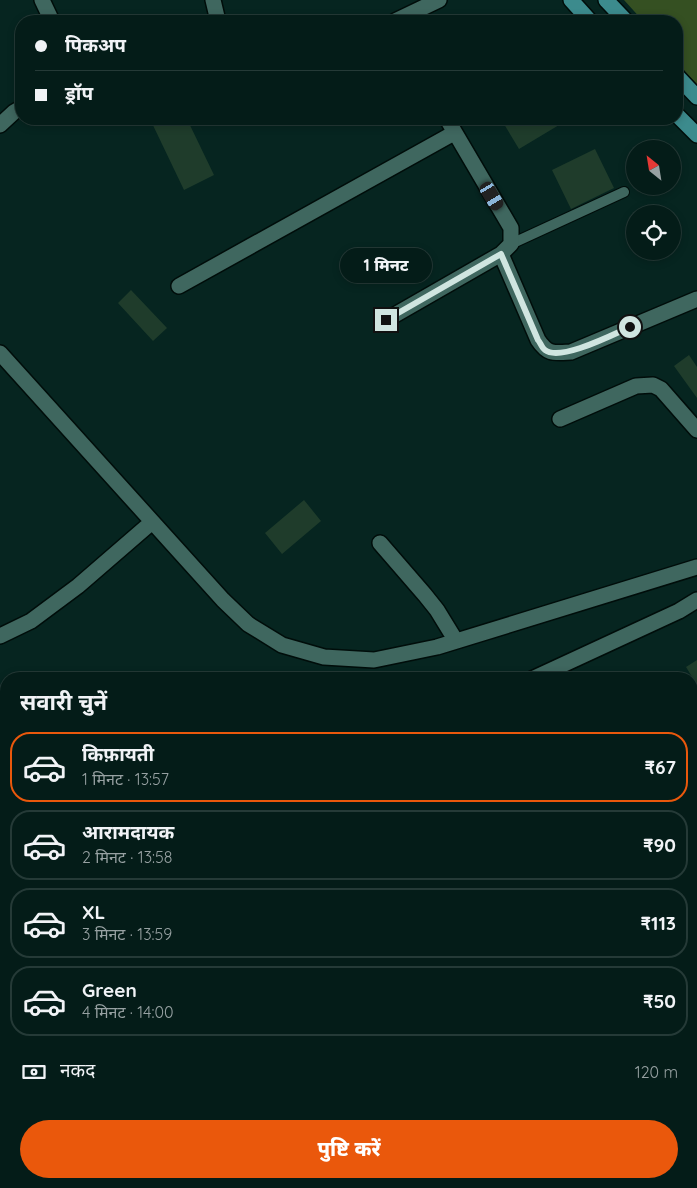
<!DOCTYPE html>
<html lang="hi">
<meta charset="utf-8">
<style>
:root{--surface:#041c18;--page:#0d2521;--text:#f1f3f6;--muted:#97a1a2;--line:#253a37;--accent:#ea580c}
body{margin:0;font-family:Quicksand,"Noto Sans Devanagari",sans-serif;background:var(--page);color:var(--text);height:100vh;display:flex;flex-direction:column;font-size:19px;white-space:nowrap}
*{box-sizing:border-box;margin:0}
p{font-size:16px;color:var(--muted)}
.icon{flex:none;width:28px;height:28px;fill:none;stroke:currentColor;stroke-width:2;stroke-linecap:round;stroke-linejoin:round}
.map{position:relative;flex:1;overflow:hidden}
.side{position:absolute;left:0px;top:672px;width:698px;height:516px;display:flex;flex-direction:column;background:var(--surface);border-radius:20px 20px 0 0;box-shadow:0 2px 8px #0003,0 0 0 1px var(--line)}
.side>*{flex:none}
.guide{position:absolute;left:15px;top:15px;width:668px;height:110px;border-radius:20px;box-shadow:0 2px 8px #0003,0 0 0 1px var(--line);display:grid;align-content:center;height:110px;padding:0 20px;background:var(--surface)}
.needle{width:32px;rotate:330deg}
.buttons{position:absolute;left:626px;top:140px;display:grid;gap:10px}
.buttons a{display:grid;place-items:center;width:55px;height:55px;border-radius:50%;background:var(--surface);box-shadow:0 2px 8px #0003,0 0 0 1px var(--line);font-size:25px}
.end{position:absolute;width:22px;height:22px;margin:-11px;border:6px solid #d0e5e0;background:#111;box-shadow:0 0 0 2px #111}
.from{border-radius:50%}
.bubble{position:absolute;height:35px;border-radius:18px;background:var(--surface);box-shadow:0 2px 8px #0003,0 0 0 1px var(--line);font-size:16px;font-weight:800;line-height:35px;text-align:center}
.car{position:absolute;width:15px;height:30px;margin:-15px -8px;border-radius:6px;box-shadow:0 0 4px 1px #0007;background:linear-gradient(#222 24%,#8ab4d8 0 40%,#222 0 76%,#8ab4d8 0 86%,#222 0)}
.guide b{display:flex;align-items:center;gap:18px;height:48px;font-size:19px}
.guide b+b{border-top:1px solid var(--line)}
.guide i{width:12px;height:12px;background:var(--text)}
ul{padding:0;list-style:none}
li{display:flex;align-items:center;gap:15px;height:70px;margin:0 10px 8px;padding:0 10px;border:2px solid var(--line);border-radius:20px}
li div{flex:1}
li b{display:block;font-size:19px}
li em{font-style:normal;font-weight:800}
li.active{border-color:var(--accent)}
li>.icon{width:45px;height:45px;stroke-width:1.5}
h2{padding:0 20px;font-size:22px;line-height:60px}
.pay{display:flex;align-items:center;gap:12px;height:55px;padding:0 20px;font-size:19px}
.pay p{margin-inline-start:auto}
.cta{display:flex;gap:10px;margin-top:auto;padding:10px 20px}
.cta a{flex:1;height:58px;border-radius:30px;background:var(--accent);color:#fff;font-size:20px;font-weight:800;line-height:58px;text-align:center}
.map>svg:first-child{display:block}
.green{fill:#355022}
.building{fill:#1f3c2b}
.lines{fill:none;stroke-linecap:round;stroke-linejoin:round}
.service-casing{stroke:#000d0a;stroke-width:12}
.minor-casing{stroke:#000d0a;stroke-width:18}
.tertiary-casing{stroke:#000d0a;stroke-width:18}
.primary-casing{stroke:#000d0a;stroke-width:18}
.service{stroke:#3f675f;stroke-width:10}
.minor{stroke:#3f675f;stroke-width:15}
.tertiary{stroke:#3f675f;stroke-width:15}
.primary{stroke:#3c8b8d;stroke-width:15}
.route{stroke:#d0e5e0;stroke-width:6}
</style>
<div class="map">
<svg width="697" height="1188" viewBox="0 0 697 1188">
<rect width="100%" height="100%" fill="#062520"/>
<!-- green -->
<path class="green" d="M624 0H697V85L676 61V21H643Z
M691 760 697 763V1188H361L358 1183 691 1182Z"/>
<!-- building -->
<path class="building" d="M150 119H187L214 175 184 190Z
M501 119H569L519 149Z
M595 149 614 188 571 209 552 170Z
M131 290 167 328 153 341 118 303Z
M689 355 697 367V398L674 366Z
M304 500 321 521 282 554 265 533Z
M697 660V685L686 667Z
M691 798 697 801V822L691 819Z
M374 1182H429L432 1188H377Z"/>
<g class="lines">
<defs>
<path id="service" d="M511 244 624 192"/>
<path id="minor" d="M42 0 52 21
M213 0 218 21
M501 254 538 340C548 355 554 353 571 352L697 299
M179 286 454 133
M386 320 501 254 511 244V228L447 119
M0 353 223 600 248 624 282 645 324 657 374 660 437 647 697 567
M560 419 636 386 653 385 661 389 697 430
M380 543 425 595 437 610 456 641
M0 636 31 621 78 586 152 522
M532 679 679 611 697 600
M0 744 6 745
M0 883 6 879
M0 1036 6 1048
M273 1182 278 1188
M0 1188 6 1177
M161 1188 162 1187"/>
<path id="tertiary" d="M395 21 439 0
M0 125 14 112 21 108"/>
<path id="primary" d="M571 0 590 21
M606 0 626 21
M676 75 697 97
M676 114 697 135"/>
</defs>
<!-- service casing -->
<use href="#service" class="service-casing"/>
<!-- minor casing -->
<use href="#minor" class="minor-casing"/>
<!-- tertiary casing -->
<use href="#tertiary" class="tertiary-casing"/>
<!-- primary casing -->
<use href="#primary" class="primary-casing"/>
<!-- service -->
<use href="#service" class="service"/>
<!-- minor -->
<use href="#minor" class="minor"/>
<!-- tertiary -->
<use href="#tertiary" class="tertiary"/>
<!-- primary -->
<use href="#primary" class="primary"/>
</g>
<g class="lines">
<!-- route -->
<path class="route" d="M386 320 501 254 538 340C540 342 542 348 545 350 560 362 614 334 630 327"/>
</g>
</svg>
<div class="buttons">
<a><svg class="needle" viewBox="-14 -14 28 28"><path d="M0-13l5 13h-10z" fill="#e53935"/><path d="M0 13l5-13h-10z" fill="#97a1a2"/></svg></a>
<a><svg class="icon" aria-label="locate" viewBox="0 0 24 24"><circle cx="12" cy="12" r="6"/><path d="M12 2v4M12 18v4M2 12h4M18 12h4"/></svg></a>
</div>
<i class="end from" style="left:630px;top:327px"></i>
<i class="end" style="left:386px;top:320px"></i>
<div class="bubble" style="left:340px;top:248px;width:92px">1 मिनट</div>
<i class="car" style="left:492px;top:196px;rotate:149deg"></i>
<div class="guide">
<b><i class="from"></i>पिकअप</b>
<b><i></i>ड्रॉप</b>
</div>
<section class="side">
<h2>सवारी चुनें</h2>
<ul>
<li class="active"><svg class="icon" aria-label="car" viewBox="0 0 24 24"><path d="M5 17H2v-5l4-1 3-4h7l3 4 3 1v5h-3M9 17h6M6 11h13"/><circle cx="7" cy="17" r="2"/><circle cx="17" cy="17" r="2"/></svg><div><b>किफ़ायती</b><p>1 मिनट · 13:57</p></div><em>₹67</em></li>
<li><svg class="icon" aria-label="car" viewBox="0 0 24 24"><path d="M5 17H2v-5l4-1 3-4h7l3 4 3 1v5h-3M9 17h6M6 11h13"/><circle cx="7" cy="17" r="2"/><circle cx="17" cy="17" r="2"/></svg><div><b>आरामदायक</b><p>2 मिनट · 13:58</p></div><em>₹90</em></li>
<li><svg class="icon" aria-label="car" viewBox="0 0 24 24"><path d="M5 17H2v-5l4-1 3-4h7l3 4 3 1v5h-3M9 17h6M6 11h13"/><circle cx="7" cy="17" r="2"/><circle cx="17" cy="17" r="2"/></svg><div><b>XL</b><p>3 मिनट · 13:59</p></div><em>₹113</em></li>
<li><svg class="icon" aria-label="car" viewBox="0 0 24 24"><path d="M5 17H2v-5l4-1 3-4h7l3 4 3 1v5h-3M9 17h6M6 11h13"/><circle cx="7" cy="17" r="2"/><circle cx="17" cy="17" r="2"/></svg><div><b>Green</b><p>4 मिनट · 14:00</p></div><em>₹50</em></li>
</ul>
<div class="pay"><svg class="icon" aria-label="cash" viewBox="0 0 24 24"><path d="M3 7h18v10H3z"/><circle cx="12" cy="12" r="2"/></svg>नकद<p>120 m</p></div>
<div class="cta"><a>पुष्टि करें</a></div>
</section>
</div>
